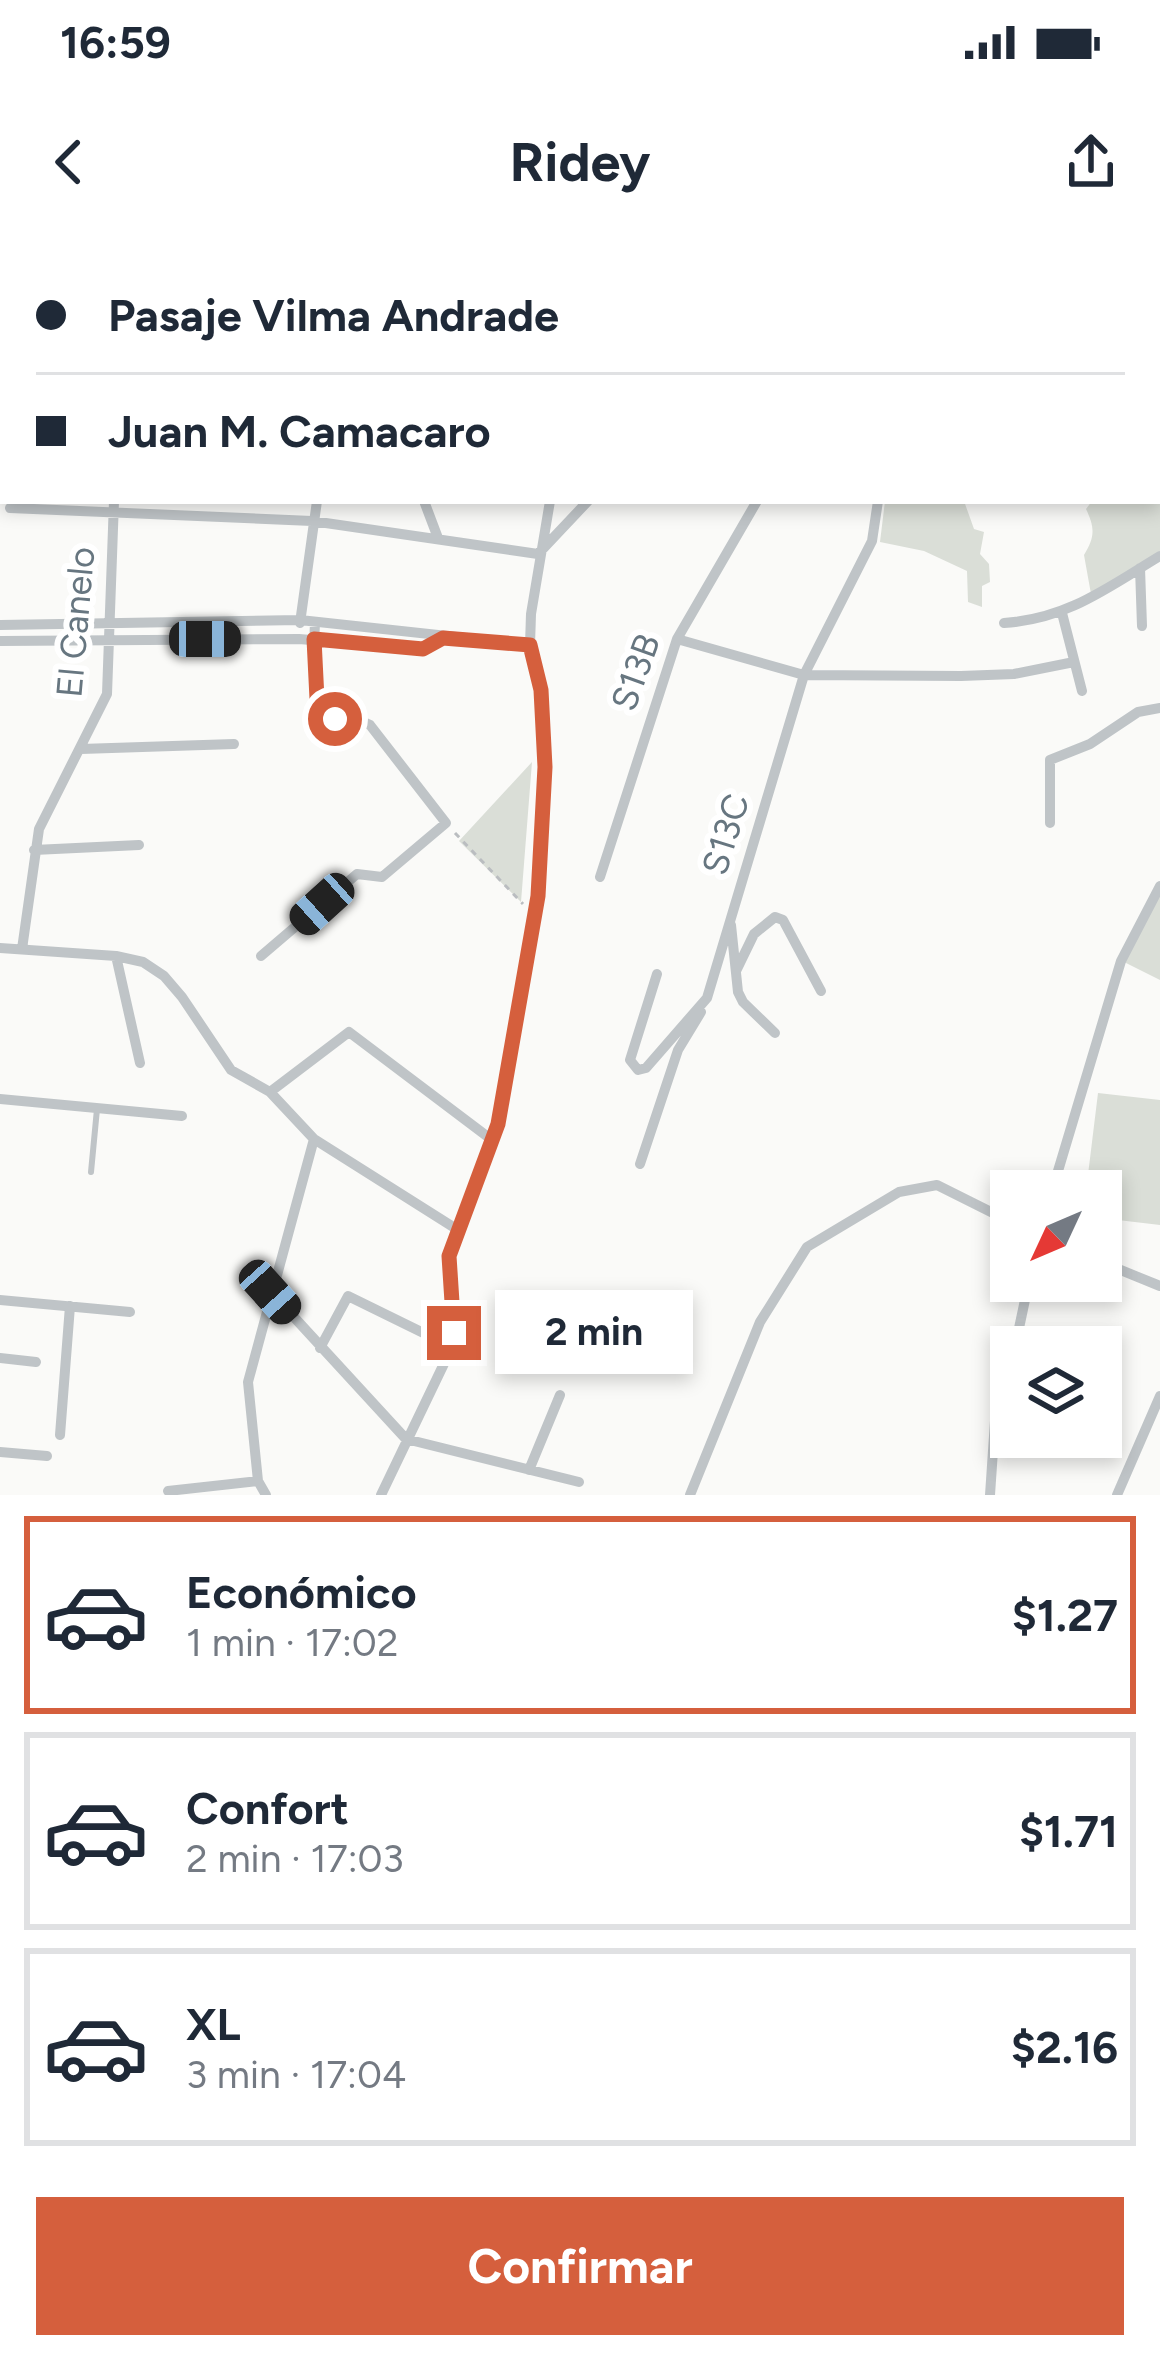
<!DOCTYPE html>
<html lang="es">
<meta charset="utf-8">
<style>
:root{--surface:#fff;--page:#f6f6f7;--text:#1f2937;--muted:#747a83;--line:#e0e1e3;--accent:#d55f3d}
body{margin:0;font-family:Figtree,sans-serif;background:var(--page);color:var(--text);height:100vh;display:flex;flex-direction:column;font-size:45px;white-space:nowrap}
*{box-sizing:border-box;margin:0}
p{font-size:39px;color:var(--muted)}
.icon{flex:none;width:66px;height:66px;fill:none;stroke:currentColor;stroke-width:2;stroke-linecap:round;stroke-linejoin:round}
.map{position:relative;height:1255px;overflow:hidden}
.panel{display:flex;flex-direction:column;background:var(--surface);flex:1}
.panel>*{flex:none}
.guide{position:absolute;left:0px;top:0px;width:1161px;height:264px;box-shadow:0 6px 18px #0003;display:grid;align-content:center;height:264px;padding:0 36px;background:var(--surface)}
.needle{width:78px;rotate:226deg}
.controls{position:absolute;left:990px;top:930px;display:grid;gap:24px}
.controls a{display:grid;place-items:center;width:132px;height:132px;border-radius:0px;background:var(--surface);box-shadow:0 6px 18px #0003;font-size:60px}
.end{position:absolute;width:54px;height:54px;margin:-27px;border:15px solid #d55f3d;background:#fff;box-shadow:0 0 0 6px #fff}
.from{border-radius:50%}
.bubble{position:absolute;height:84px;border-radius:0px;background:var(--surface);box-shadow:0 6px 18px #0003;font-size:39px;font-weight:700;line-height:84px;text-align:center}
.car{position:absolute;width:36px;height:72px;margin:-36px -18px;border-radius:15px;box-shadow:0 0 9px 3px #0007;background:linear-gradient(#222 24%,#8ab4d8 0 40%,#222 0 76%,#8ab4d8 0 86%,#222 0)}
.guide b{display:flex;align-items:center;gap:42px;height:114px;font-size:45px}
.guide b+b{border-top:3px solid var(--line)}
.guide i{width:30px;height:30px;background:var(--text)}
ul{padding:21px 0 0;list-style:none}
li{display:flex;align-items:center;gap:36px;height:198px;margin:0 24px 18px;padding:0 12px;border:6px solid var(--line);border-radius:0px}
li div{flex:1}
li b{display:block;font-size:45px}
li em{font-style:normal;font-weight:700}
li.on{border-color:var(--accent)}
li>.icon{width:108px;height:108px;stroke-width:1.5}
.action{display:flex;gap:24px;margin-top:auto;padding:24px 36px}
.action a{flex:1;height:138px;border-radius:0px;background:var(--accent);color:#fff;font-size:48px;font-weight:700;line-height:138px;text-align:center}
.status{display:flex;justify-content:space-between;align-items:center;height:84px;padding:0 60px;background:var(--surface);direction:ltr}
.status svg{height:33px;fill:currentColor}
header{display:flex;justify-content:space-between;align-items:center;height:156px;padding:0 36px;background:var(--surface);font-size:54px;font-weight:700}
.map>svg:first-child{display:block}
.green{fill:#daded7}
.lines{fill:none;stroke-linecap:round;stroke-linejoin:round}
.path{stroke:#babdc0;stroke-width:3;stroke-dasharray:6 6;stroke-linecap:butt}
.service{stroke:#bfc4c7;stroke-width:6}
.minor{stroke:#bfc4c7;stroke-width:10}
.route{stroke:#d55f3d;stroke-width:15}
.labels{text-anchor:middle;stroke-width:12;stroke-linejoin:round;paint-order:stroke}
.street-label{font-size:36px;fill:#677680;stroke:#fff}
</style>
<div class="status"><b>16:59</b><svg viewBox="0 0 49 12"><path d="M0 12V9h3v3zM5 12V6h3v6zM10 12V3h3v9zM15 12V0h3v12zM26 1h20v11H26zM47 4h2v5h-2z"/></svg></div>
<header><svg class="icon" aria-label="back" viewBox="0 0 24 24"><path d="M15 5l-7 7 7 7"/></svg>Ridey<svg class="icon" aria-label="share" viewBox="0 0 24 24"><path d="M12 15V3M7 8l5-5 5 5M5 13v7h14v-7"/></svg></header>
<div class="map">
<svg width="1160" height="1255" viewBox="0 0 1160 1255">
<rect width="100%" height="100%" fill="#fafaf8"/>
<!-- green -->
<path class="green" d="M1160 95V311L1091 354 1084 315C1095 297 1095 288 1086 269L1092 261H1158Z
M885 261H964L974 289 984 292 980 314 989 324 990 342 982 346V367L968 362 967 331 924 311 880 302Z
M532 522 521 662 459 601Z
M1160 653V740L1122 721Z
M1098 853 1160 860V985L1101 978V951H1086Z"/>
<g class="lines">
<!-- path -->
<path class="path" d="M1065 3 1067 0
M455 593 523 664"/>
<!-- service -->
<path class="service" d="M971 0V3
M781 3 782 0
M91 932 97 869"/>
<!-- minor -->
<path class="minor" d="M125 3V0
M455 3 456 0
M608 3 609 0
M1158 88H1160
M424 261 438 298
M10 268 312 281 538 314 588 261
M1140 328 1142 386
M1062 373 1082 451
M300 383 317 261
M1004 383C1067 379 1107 348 1160 316
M0 385 300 380 530 405
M677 399 804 435 961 436 1014 434 1074 422
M0 401 299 399 423 409 443 397
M81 509 234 504
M1050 583V520L1090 504 1138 472 1160 468
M34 610 139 605
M600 637 677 399 757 261
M731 685 738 752 743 762 775 793
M0 708 116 716 143 722 164 736 182 757 231 830 270 852 314 899 248 1142 258 1241 266 1255
M22 709 39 589 107 454 114 261
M116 716 140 823
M261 716 357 634 382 637 446 583 370 485C357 478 345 482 332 477 310 469 314 403 315 382
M736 731 754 694 775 677 783 680 821 751
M657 734 630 820 638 830 646 828 707 758 804 435 872 301 878 261
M270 852 349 792 492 900
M0 859 182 876
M314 899 458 990
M640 924 678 810 701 772
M1052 951 1121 721 1160 646
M1101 1022 1160 1046
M270 1051 406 1199 579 1242
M0 1060 130 1072
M1015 1107 1029 1041
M320 1108 348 1056 452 1107
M0 1118 36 1122
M60 1195 70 1066
M0 1212 47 1216
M529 1230 560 1155
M168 1251 258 1241
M381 1255 452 1107 449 1015 498 884 535 674 545 527 541 450 530 405 531 374 550 261
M690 1255 760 1082 807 1007 899 952 937 945 1011 982
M990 1255 996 1166 1011 1124
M1117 1255 1160 1156"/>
</g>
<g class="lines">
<!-- route -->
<path class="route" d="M335 479 322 472 317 459 314 399 423 409 443 398 530 405 541 450 545 527 538 656 498 884 449 1016 454 1093"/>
</g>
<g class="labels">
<!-- street labels -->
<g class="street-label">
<text transform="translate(75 382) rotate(-85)" y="13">El Canelo</text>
<text transform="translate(635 432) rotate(-70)" y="13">S13B</text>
<text transform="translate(725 594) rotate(-73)" y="13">S13C</text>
</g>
</g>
</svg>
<div class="controls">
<a><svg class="needle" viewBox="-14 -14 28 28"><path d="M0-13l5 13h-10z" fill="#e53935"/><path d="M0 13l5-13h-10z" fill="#747a83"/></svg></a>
<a><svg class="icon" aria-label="layers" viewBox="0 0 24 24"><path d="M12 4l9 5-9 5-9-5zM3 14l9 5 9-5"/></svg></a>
</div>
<i class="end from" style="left:335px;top:479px"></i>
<i class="end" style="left:454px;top:1093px"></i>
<div class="bubble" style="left:495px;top:1050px;width:198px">2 min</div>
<i class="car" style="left:205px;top:399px;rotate:90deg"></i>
<i class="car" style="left:322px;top:664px;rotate:228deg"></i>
<i class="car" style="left:270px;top:1052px;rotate:138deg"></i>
<div class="guide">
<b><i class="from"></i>Pasaje Vilma Andrade</b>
<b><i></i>Juan M. Camacaro</b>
</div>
</div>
<section class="panel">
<ul>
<li class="on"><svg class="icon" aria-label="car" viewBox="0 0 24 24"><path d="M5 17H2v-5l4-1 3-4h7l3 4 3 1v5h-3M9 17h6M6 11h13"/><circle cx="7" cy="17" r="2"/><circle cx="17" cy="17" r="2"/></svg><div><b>Económico</b><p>1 min · 17:02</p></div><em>$1.27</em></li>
<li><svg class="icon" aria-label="car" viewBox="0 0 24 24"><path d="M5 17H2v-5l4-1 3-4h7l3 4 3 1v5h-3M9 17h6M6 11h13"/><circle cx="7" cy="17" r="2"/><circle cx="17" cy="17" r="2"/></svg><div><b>Confort</b><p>2 min · 17:03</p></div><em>$1.71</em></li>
<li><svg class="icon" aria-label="car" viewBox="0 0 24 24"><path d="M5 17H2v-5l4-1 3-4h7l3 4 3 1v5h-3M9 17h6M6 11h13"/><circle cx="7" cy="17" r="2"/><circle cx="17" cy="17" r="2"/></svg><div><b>XL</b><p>3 min · 17:04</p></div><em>$2.16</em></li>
</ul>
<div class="action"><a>Confirmar</a></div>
</section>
